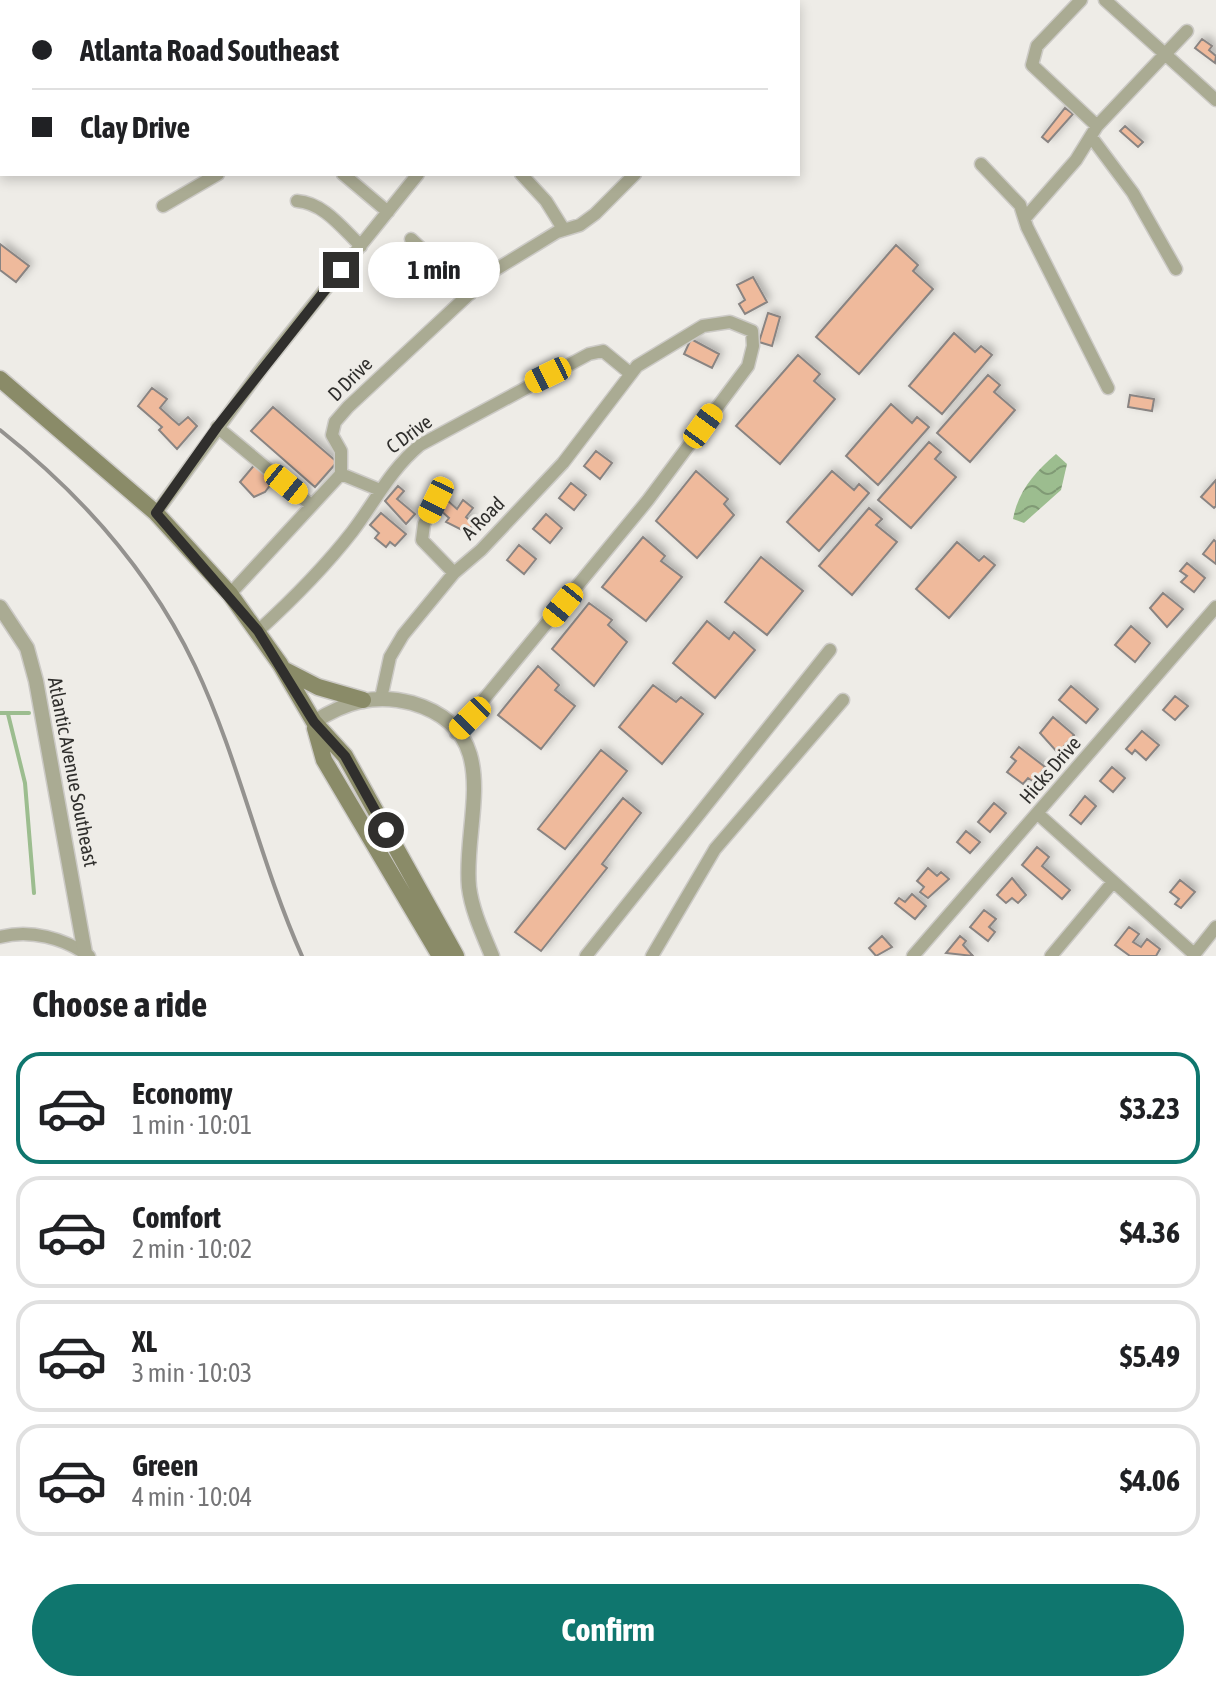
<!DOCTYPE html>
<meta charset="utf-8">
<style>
:root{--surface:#fff;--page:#f2f2f2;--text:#202124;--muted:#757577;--line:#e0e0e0;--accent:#0f766e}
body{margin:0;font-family:"Asap Condensed",sans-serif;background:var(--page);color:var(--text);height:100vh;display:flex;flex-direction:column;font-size:30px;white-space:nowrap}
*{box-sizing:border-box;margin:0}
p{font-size:26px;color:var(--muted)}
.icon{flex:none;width:44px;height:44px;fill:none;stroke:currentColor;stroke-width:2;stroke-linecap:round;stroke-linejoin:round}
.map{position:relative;height:956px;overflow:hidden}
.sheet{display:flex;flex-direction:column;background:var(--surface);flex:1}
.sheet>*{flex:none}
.guide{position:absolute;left:0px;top:0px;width:800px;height:176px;box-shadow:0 4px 12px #0003;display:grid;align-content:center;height:176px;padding:0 32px;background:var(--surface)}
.end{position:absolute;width:36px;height:36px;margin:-18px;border:10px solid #302f2d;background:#fff;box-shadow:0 0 0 4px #fff}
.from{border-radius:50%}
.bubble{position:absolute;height:56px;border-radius:28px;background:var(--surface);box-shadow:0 4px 12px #0003;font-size:26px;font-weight:700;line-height:56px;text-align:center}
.car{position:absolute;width:24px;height:48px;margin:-24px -12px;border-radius:10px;box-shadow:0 0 6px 2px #0007;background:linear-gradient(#f5c518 24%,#345 0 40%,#f5c518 0 76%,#345 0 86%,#f5c518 0)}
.guide b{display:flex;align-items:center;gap:28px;height:76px;font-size:30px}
.guide b+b{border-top:2px solid var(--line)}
.guide i{width:20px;height:20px;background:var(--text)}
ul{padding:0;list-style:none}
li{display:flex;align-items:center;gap:24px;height:112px;margin:0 16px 12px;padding:0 16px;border:4px solid var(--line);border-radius:24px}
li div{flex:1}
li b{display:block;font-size:30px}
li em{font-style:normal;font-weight:700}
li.selected{border-color:var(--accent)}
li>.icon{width:72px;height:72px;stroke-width:1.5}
h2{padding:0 32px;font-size:36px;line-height:96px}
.action{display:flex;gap:16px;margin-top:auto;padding:16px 32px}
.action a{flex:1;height:92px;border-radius:48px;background:var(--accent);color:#fff;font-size:32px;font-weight:700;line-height:92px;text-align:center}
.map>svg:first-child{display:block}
.water{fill:url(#water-waves)}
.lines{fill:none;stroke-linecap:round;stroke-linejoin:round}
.stream{stroke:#9cbd8f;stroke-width:4}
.building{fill:#efba9c;stroke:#898482;stroke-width:2;filter:url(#shadow)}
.minor-casing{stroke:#cccac6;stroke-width:15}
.tertiary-casing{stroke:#cccac6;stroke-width:17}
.secondary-casing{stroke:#cccac6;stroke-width:19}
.minor{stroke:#aaab93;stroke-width:12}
.tertiary{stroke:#aaab93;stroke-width:14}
.secondary{stroke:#8a8b68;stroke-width:16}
.rail{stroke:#94928f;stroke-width:4}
.route{stroke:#302f2d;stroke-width:10}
.labels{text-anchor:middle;stroke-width:6;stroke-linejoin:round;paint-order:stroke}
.street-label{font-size:20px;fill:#302f2d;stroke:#eeece7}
</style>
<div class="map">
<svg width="1216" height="956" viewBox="0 0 1216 956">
<defs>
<pattern id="water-waves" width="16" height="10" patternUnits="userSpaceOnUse" patternTransform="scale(2)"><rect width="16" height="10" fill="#9cbd8f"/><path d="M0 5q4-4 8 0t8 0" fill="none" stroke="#809a75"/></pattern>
<filter id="shadow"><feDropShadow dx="3.5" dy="-3.5" stdDeviation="4" flood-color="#0004"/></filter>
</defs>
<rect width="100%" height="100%" fill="#eeece7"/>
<!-- water -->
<path class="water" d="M1056 454 1067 464 1061 490 1024 523 1013 519C1018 491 1035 472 1056 454Z"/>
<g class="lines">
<!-- stream -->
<path class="stream" d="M0 713H29
M8 714 25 783 34 893"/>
</g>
<!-- building -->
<path class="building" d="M1202 39 1212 46 1209 50 1216 56 1215 63 1195 48Z
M1065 108 1073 114 1048 142 1042 137Z
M1125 126 1143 142 1138 147 1120 131Z
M0 244 29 266 16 282 0 270Z
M896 245 918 265 913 271 933 289 859 374 816 337Z
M753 277 767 302 745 314 739 304 745 300 737 285Z
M768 313 780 317 772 346 759 342Z
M954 333 975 352 981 346 992 355 942 414 909 386Z
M691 339 719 354 712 368 684 354Z
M798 355 820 374 814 381 835 399 780 464 736 426Z
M988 375 1000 385 994 392 1015 410 970 462 937 433Z
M152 388 167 399 160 408 171 418 179 425 188 417 197 426 177 449 159 430 162 427 138 406Z
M1130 395 1154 399 1152 411 1128 407Z
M891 404 912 423 917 417 929 427 878 485 846 456Z
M273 407 337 462 315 487 251 431Z
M929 442 941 452 935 459 956 477 911 528 878 500Z
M596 451 612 463 600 479 584 466Z
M256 463 274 480 265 492 254 497 240 482Z
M696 471 728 499 724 504 734 515 697 558 656 521Z
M832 471 854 490 859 484 869 493 819 551 787 522Z
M1216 480V506L1214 508 1201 497Z
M571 483 586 495 574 510 559 498Z
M398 486 404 491 397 499 415 514 406 524 385 501Z
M447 500 457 509 463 500 473 508 466 517 474 524 466 532 446 522 449 518 439 509Z
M869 508 882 519 876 525 897 542 852 595 819 566Z
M381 513 406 534 395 546 390 542 386 547 375 538 379 533 370 525Z
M546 514 562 528 550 543 533 529Z
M643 537 665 556 661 561 682 577 646 621 602 587Z
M1214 540 1216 542V564L1203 554Z
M957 542 979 561 984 556 995 565 949 618 916 589Z
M519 545 536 559 524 574 507 560Z
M761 557 803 591 767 635 725 602Z
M1187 563 1205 578 1194 592 1181 582 1187 576 1180 571Z
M1163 593 1183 609 1167 627 1150 608Z
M589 603 612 620 608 625 627 642 594 686 552 649Z
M707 621 729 639 734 632 755 650 715 698 673 663Z
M1131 626 1150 643 1135 662 1115 645Z
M538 666 559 685 555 690 575 706 541 749 498 715Z
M653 685 676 702 681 697 703 714 662 764 619 727Z
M1071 686 1098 709 1086 723 1059 700Z
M1175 696 1188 706 1175 720 1163 710Z
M1053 717 1074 735 1058 753 1040 733Z
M1142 731 1159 745 1146 760 1135 750 1132 754 1126 749Z
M1019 747 1045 767 1034 782 1028 778 1023 784 1007 772 1016 761 1011 757Z
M601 750 627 771 565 849 538 829Z
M1112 767 1125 778 1113 792 1100 781Z
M1085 796 1096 806 1081 824 1070 815Z
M623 798 641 813 602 864 607 868 541 951 515 932Z
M994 803 1006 813 990 832 978 822Z
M966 831 980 842 970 853 957 842Z
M1037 847 1049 857 1042 866 1070 890 1062 899 1022 865Z
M928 868 937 876 941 872 949 879 928 898 920 892 924 887 917 881Z
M1012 878 1026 895 1018 903 1012 898 1006 903 997 895Z
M1180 880 1195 892 1181 908 1175 904 1179 899 1170 892Z
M912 894 926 906 915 919 895 903 899 898 905 902Z
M984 910 996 919 989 927 995 932 988 941 970 927Z
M1129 927 1139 934 1133 942 1141 947 1147 939 1160 949 1156 956H1130L1115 945Z
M882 936 892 947 876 956 869 948Z
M960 936 966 941 963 945 973 956 946 953Z"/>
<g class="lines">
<defs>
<path id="minor" d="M408 0 411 2
M1081 0 1037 46 1032 65 1097 126
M1105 0 1216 100
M382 2 384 0
M560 2 561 0
M0 68 2 69
M1092 138 1133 193 1176 269
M981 164 1020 205 1027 227 1108 388
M343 174 388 212
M521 174 546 201 564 230
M297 201C324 203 342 228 361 246
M163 206 218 174
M1026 217 1076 160 1097 126 1187 31
M411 239 470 294
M217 427 311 505
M341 474 380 490
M436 500 424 524 422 540 454 573
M156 513 263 367 418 174
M230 594 341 474V451L332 435 335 422 348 407 495 270 557 232 580 225 595 214 635 174
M258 631C292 600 324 568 352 532 375 502 390 470 420 445L589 354 603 351 631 374
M381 698 390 657 403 635 454 573 481 550 563 463 637 366 703 326 730 322 752 331 753 346 748 366 648 500 456 733
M1038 814 1194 954
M0 937C30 929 64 938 89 956
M586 956 830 650
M652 956 715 849 843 700
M913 956 1216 607
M1051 956 1113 882
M1193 956 1216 927"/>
<path id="tertiary" d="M0 607 27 648 36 681 85 953
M314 722C345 702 375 693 412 703 508 731 462 822 469 887 472 911 483 934 492 956"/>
<path id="secondary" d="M53 2V0
M0 125 2 122
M0 379 156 513 230 594 280 664 314 722 345 756 456 956
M283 669 318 687 363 700
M315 728 324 760 440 956"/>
</defs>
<!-- minor casing -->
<use href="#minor" class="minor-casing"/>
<!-- tertiary casing -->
<use href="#tertiary" class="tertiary-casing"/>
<!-- secondary casing -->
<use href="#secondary" class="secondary-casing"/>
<!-- minor -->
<use href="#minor" class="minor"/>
<!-- tertiary -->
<use href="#tertiary" class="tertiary"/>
<!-- secondary -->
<use href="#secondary" class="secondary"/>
<!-- rail -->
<path class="rail" d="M0 430C82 495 150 571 195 666 239 759 260 862 302 956"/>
</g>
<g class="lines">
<!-- route -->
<path class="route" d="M341 270 217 427 156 513 258 631 314 722 345 756 386 830"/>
</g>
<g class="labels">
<!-- street labels -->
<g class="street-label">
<text transform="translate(350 379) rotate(-45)" y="7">D Drive</text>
<text transform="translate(409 434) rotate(-36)" y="7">C Drive</text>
<text transform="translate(483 518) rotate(-45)" y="7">A Road</text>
<text transform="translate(1050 770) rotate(-49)" y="7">Hicks Drive</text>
<text transform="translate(73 772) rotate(79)" y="7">Atlantic Avenue Southeast</text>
</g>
</g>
</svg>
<i class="end from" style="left:386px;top:830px"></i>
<i class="end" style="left:341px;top:270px"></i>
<div class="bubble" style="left:368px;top:242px;width:132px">1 min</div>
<i class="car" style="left:548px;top:375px;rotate:244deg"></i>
<i class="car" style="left:703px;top:426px;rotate:36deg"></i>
<i class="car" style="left:286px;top:484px;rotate:129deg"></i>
<i class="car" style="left:436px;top:500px;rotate:206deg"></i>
<i class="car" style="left:563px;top:605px;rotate:219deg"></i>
<i class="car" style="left:470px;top:718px;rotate:224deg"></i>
<div class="guide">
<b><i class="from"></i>Atlanta Road Southeast</b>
<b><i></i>Clay Drive</b>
</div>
</div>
<section class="sheet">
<h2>Choose a ride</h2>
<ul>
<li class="selected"><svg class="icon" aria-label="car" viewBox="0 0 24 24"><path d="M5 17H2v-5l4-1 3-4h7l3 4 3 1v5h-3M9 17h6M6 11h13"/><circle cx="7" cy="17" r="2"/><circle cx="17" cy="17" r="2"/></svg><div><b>Economy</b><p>1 min · 10:01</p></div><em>$3.23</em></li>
<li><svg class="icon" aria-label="car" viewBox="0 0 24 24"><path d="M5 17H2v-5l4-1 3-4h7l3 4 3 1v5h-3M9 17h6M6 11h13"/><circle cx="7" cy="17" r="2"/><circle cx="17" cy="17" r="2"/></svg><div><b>Comfort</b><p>2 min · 10:02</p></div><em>$4.36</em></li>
<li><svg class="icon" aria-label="car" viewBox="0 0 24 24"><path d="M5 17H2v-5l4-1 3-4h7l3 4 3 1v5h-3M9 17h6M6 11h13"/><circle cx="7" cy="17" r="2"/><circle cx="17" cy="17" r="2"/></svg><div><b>XL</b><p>3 min · 10:03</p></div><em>$5.49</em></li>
<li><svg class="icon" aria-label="car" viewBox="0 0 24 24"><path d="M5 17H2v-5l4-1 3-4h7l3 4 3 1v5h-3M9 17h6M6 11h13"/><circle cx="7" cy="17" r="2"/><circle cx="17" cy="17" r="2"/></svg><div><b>Green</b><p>4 min · 10:04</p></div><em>$4.06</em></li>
</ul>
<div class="action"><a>Confirm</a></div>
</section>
